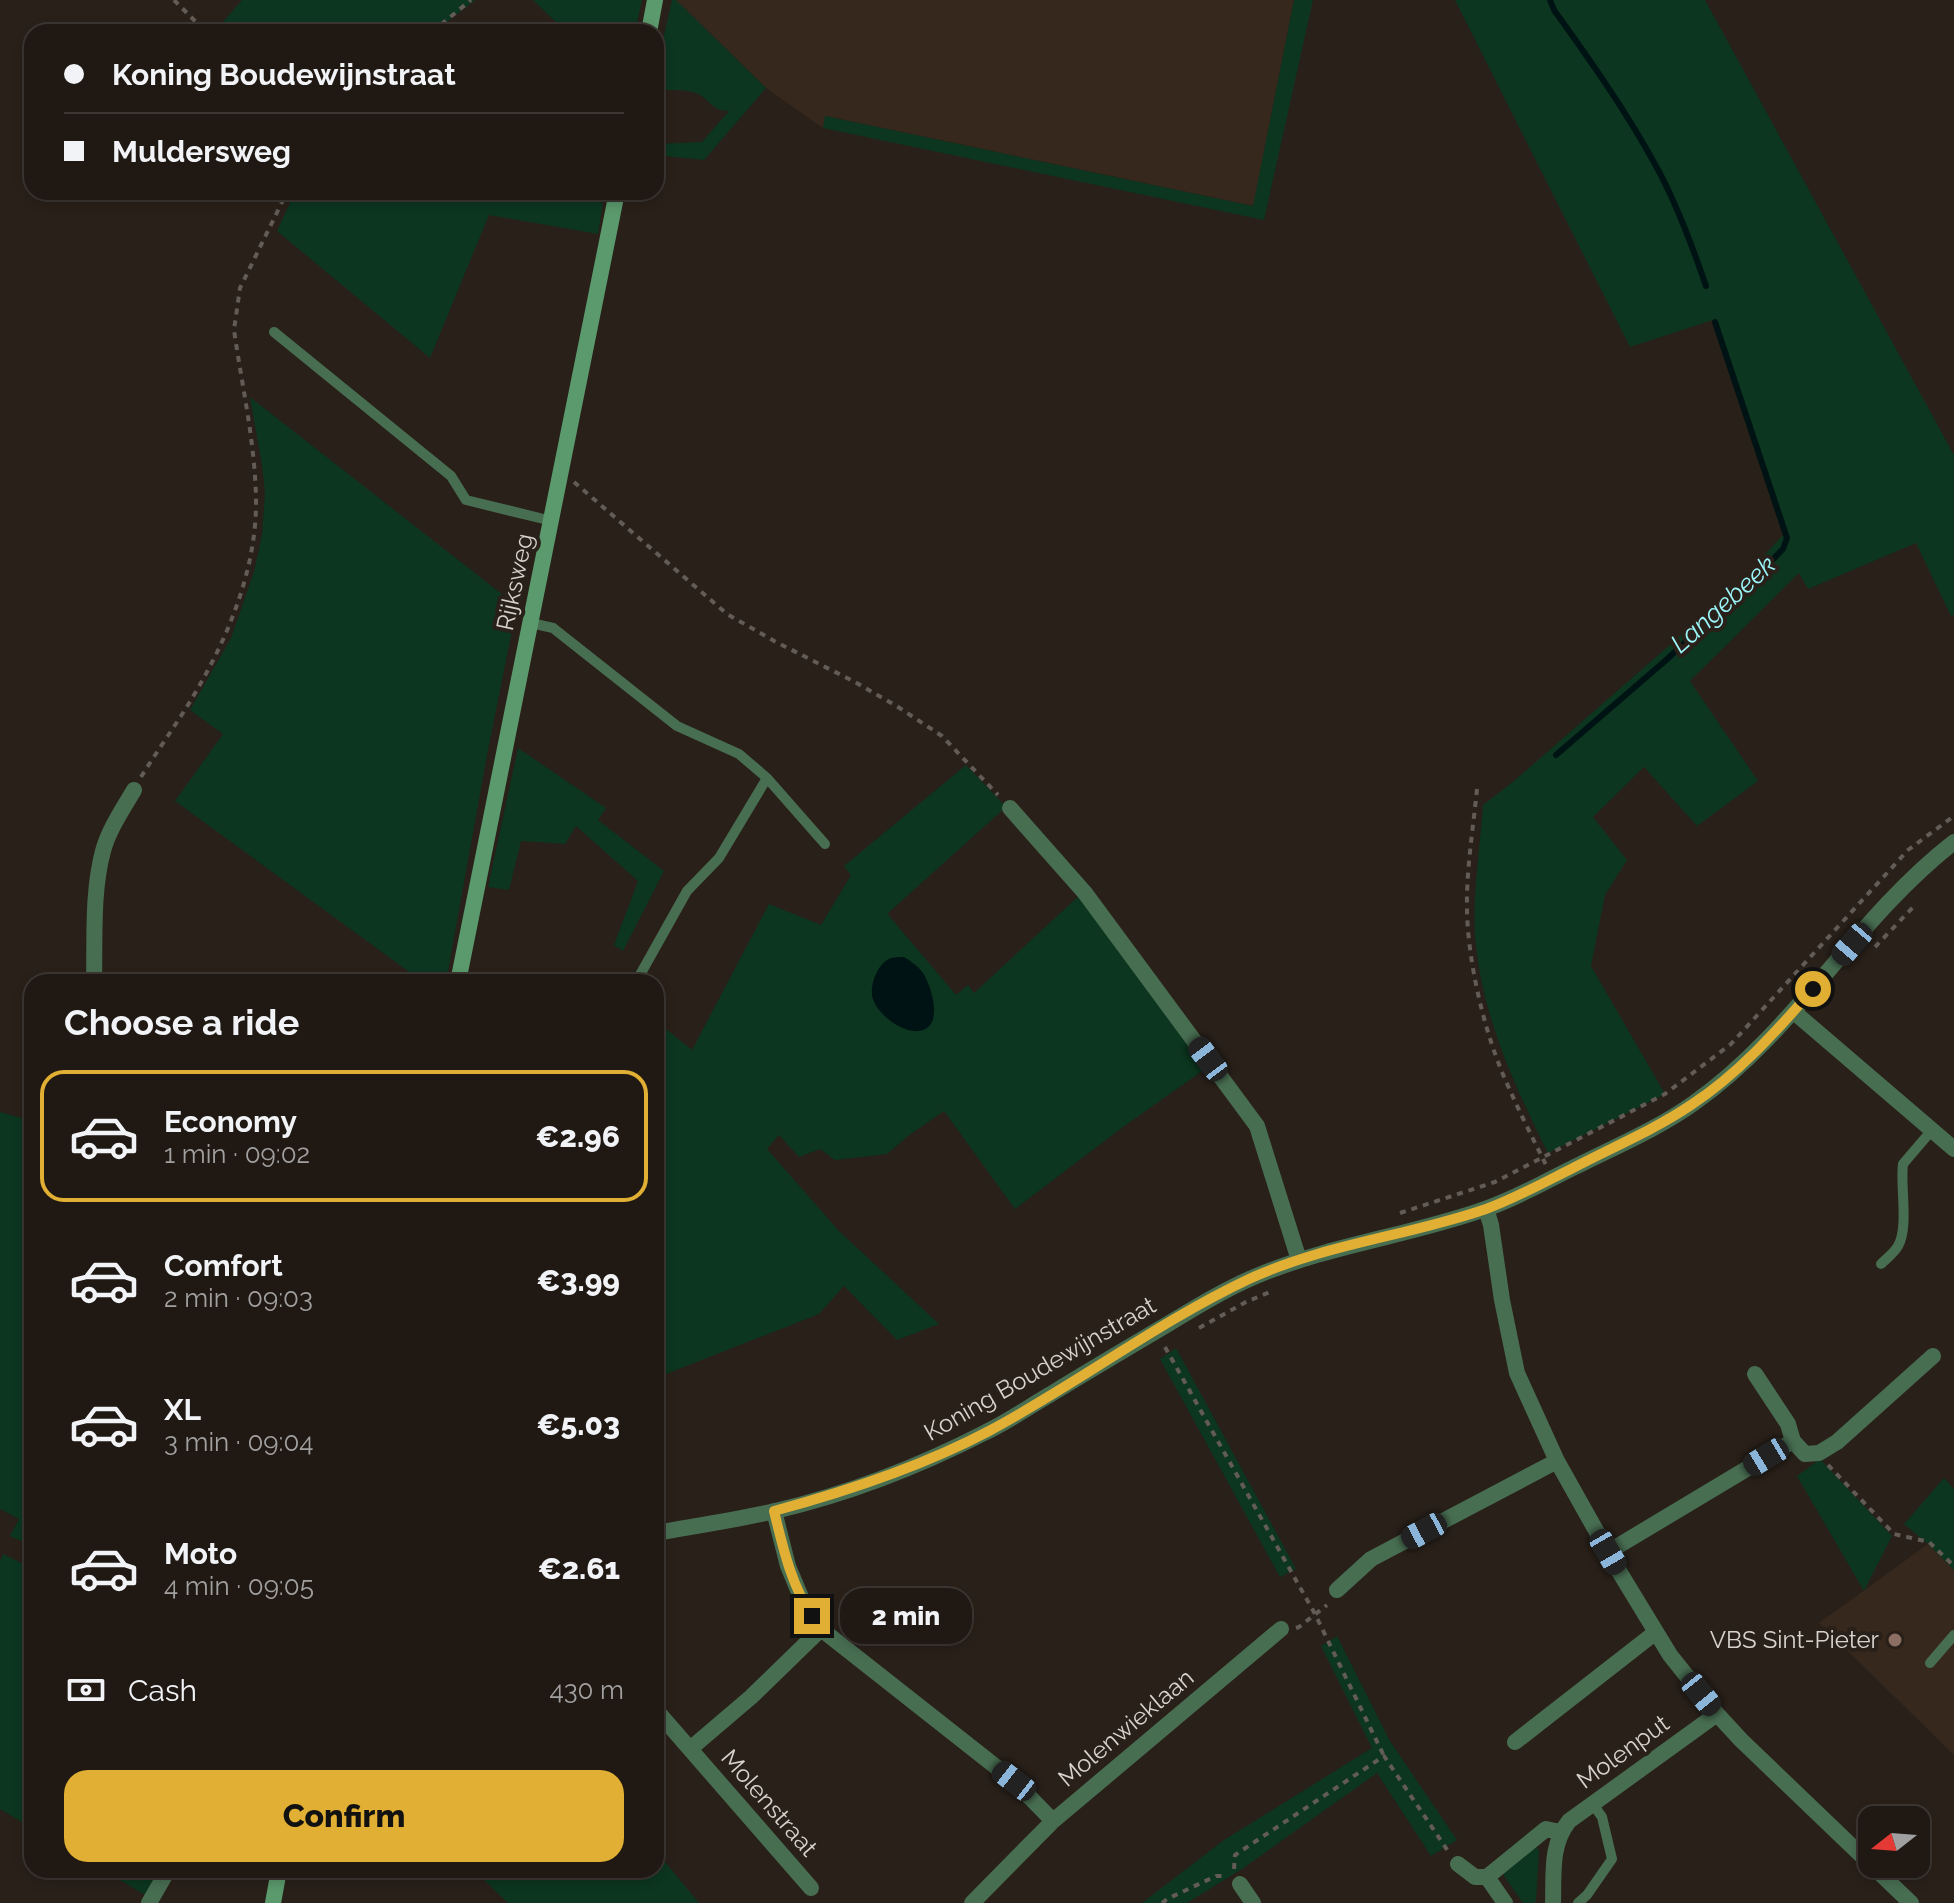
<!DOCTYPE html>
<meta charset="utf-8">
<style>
:root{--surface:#1f1813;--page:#27211c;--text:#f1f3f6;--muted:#a1a0a0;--line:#3c3733;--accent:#e1af34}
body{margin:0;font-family:Raleway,sans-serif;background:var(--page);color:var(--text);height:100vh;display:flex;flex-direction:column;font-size:30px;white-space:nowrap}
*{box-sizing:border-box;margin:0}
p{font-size:26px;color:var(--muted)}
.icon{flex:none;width:44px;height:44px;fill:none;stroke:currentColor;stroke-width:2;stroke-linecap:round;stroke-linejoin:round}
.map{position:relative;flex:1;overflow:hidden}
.details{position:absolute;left:24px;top:974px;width:640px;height:904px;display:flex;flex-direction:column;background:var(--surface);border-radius:24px;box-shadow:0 4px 12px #0003,0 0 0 2px var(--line)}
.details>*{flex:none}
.banner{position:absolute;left:24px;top:24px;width:640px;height:176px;border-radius:24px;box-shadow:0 4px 12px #0003,0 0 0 2px var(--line);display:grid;align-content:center;height:176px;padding:0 40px;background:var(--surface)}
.needle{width:52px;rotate:253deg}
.buttons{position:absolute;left:1858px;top:1806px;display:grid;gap:16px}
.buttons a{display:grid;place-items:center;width:72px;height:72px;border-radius:16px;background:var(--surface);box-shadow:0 4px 12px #0003,0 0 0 2px var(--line);font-size:40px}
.end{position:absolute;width:36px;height:36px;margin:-18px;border:10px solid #e1af34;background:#111;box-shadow:0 0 0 4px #111}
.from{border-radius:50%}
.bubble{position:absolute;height:56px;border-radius:24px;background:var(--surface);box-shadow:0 4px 12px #0003,0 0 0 2px var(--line);font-size:26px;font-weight:800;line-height:56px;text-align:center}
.car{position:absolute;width:24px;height:48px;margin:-24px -12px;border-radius:10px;box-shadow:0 0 6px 2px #0007;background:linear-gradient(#222 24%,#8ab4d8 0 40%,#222 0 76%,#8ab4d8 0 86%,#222 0)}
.banner b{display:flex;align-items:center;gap:28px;height:76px;font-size:30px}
.banner b+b{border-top:2px solid var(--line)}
.banner i{width:20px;height:20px;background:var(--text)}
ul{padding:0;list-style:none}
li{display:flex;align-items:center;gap:24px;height:132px;margin:0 16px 12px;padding:0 24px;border:4px solid transparent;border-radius:24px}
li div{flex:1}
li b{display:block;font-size:30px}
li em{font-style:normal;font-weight:800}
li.selected{border-color:var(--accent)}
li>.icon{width:72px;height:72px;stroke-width:1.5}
h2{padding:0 40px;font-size:36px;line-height:96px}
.pay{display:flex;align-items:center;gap:20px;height:88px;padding:0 40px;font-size:30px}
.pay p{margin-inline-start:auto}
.button{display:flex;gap:16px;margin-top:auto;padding:16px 40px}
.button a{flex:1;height:92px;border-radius:24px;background:var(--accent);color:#111;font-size:32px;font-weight:800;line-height:92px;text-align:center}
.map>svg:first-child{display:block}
.built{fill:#36281d}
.green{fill:#0c361f;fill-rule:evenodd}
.water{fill:#001314}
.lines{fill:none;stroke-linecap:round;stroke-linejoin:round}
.stream{stroke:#001314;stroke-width:6}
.path{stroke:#635b55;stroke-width:4;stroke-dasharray:6 6;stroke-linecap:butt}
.lane{stroke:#486e52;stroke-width:10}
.street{stroke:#486e52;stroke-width:16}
.secondary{stroke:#5b9a6c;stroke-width:16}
.route{stroke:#e1af34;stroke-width:10}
.education-dot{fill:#8d6e63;stroke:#292019;stroke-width:3}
.labels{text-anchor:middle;stroke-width:8;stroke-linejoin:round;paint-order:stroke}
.street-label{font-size:24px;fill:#d8d2cd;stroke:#292019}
.poi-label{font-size:24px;fill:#d8d2cd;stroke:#292019;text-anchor:end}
.water-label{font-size:26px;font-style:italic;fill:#9bf6fa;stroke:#292019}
</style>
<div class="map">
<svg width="1954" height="1903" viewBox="0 0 1954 1903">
<rect width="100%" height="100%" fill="#292019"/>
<!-- built -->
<path class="built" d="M676 0H1294L1254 206 826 116 823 128 766 88Z
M1928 1544 1954 1570V1755L1819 1623Z"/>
<!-- green -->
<path class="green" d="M242 0H475L434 32H217L216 30Z
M533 0H642L635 32H582L561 27Z
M672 0H676L766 88 704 160 656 155V144L702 142 729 111C711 111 710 99 696 93 684 89 669 90 656 90V71Z
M1294 0H1313L1264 220 823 128 825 116 1253 206Z
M1455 0H1705L1954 455V615L1951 616 1916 543 1808 589 1799 573 1690 681 1758 781 1697 826 1644 767 1593 817 1627 860 1605 895 1591 966 1665 1094 1548 1153C1515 1087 1484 1020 1476 946 1471 901 1480 850 1483 805L1514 781 1727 595 1783 535 1713 320 1630 347Z
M295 192H553L603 203 598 234 489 215 430 358 277 231Z
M250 397 517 606 488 750 446 982H423L175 801 223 734 190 710 231 638 254 572 262 535 265 493 262 465Z
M518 748 606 808 598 820 664 871 623 951 614 945 638 881 576 826 565 844 521 841 509 890 488 887Z
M966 765 1006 807 888 913 890 917 956 995 968 985 974 993 1082 893 1205 1069 1123 1127 1015 1209 944 1111 908 1136 887 1154 835 1160 820 1149 799 1157 779 1135 767 1149 839 1231 939 1324 897 1340 844 1286 819 1314 656 1378V1021L692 1050 769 904 821 925 851 875 844 866ZM884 963 922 973 931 994 934 1013 872 997 874 978Z
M0 1112 32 1121V1546L10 1536 19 1519 0 1509Z
M1176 1348 1296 1569 1280 1577 1160 1359Z
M1820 1459 1892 1536 1864 1591 1797 1476Z
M1944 1478 1954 1489V1570L1928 1544 1904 1524Z
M3 1554 32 1568V1828L0 1809V1561Z
M1337 1636 1390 1741 1457 1840 1431 1856 1377 1773 1242 1869 1187 1903H1142L1224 1840 1372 1748 1321 1646Z
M1536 1846 1539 1851 1536 1901 1534 1903H1523L1504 1876V1871Z
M656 1851 699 1903H508L474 1870H656Z
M103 1870H162L147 1896Z"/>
<!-- water -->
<path class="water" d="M904 957C911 961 918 966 923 973 932 987 945 1029 918 1031 901 1033 874 1012 872 995 871 982 878 963 891 958 895 957 899 957 904 957Z"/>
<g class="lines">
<!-- stream -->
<path class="stream" d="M1550 0 1554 10C1590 60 1626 111 1656 166 1677 204 1692 245 1706 286
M1556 755 1665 661 1749 584 1783 549 1787 538 1715 322"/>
<!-- path -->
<path class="path" d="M174 0 206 32
M432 32 471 0
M574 482 727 614 776 642 853 681 898 707 942 736 998 795
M141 777C154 756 168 736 181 716 222 652 257 576 256 499 255 442 242 386 234 330L240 288 287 192
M1477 789C1473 830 1466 871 1467 911 1468 960 1483 1026 1502 1072 1515 1103 1531 1135 1546 1165
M1875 947 1916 904
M1400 1213 1495 1182 1665 1094 1731 1044 1908 850 1954 816
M1199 1328 1246 1302 1270 1292
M1165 1347 1315 1614 1384 1756
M1828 1465 1894 1534 1929 1542 1954 1566
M1296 1628 1299 1627 1327 1605
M1234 1869 1235 1855 1384 1756 1448 1851
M1162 1903 1167 1899 1216 1876H1227"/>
<!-- lane -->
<path class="lane" d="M274 332 451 476 466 500 552 521
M531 623 553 628 677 726 739 754 767 778 825 844
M636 982 687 891 719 858 767 778
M1881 1264C1887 1258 1894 1253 1898 1246 1909 1227 1900 1186 1903 1164L1932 1130
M1930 1663 1954 1635
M1578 1903 1587 1895 1612 1859 1602 1817 1592 1803"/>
<!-- street -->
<path class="street" d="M1010 808 1085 893 1257 1126 1299 1260
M94 982C95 939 92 892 103 851 109 829 123 809 134 790
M1794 1012 1954 1149
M1486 1209 1491 1225 1502 1300 1517 1373 1557 1461 1617 1568 1670 1655 1717 1714 1741 1740 1911 1903
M1755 1374 1788 1424 1793 1441 1805 1454 1819 1453 1837 1442 1933 1356
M774 1511 788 1566 803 1602 821 1629 1014 1781 1053 1821
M656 1533C695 1526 736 1520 775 1511 848 1494 920 1466 986 1432 1009 1421 1030 1406 1051 1394 1090 1370 1129 1347 1168 1324 1196 1307 1224 1290 1254 1277 1329 1245 1409 1236 1485 1209 1518 1198 1549 1179 1581 1164 1619 1145 1659 1128 1694 1103 1795 1032 1856 918 1954 842
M1608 1552 1793 1441
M1337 1590 1371 1559 1557 1461
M656 1710 811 1888
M1515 1742 1656 1632
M690 1749 751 1697 821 1629
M1458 1864 1475 1877H1487L1505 1903
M1487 1877 1546 1829 1560 1832
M1240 1884 1253 1903
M149 1903 168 1870
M972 1903 1053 1821 1281 1629
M1553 1903C1554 1874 1550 1845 1569 1821L1717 1714"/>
<!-- secondary -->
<path class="secondary" d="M649 32 655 0
M458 982 617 192
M273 1903 279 1870"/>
</g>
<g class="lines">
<!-- route -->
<path class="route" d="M812 1616C791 1584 783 1548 774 1511 848 1491 921 1467 989 1431 1077 1384 1158 1322 1249 1279 1325 1244 1408 1236 1486 1209 1516 1198 1545 1182 1573 1168 1613 1147 1654 1130 1691 1105 1737 1075 1777 1031 1813 989"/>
</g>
<!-- markers -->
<circle class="education-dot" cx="1895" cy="1640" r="8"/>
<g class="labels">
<!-- street labels -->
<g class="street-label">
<text transform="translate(515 582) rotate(-78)" y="8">Rijksweg</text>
<text transform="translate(1040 1369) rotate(-30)" y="8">Koning Boudewijnstraat</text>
<text transform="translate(1126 1728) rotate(-40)" y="8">Molenwieklaan</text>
<text transform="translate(1623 1752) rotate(-36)" y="8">Molenput</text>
<text transform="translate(769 1803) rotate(49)" y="8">Molenstraat</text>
</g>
<!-- poi labels -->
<g class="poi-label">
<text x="1879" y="1648">VBS Sint-Pieter</text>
</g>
<!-- water labels -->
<g class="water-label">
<text transform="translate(1723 604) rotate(-42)" y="9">Langebeek</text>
</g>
</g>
</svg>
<div class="buttons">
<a><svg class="needle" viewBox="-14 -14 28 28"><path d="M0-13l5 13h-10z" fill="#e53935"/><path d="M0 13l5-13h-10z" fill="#a1a0a0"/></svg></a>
</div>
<i class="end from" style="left:1813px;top:989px"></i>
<i class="end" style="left:812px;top:1616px"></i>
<div class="bubble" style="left:840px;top:1588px;width:132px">2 min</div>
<i class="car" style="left:1852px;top:944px;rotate:221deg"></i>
<i class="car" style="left:1208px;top:1059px;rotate:323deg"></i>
<i class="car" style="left:1766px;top:1457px;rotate:239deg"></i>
<i class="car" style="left:1424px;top:1531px;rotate:242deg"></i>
<i class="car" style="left:1608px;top:1552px;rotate:150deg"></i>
<i class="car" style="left:1701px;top:1694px;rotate:141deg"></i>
<i class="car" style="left:1014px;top:1781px;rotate:308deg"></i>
<div class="banner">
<b><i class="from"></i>Koning Boudewijnstraat</b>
<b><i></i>Muldersweg</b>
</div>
<section class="details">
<h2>Choose a ride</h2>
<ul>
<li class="selected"><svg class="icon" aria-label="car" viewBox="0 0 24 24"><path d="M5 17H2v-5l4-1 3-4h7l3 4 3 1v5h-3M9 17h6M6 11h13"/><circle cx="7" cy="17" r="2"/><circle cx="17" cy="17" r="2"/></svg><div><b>Economy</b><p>1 min · 09:02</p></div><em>€2.96</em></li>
<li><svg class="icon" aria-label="car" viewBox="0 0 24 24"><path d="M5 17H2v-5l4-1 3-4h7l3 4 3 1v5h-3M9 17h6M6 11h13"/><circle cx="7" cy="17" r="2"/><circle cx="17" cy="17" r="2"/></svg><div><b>Comfort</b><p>2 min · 09:03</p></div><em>€3.99</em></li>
<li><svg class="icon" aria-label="car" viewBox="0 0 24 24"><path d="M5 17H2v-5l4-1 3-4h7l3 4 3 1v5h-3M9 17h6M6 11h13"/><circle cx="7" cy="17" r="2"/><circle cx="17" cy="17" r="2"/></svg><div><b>XL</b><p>3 min · 09:04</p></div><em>€5.03</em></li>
<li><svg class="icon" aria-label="car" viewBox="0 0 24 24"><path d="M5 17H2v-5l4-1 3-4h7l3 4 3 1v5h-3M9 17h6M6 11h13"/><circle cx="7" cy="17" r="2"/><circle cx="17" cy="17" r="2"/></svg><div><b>Moto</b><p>4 min · 09:05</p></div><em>€2.61</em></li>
</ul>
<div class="pay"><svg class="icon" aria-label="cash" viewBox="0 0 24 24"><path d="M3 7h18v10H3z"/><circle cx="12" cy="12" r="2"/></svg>Cash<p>430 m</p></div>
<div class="button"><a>Confirm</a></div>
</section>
</div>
